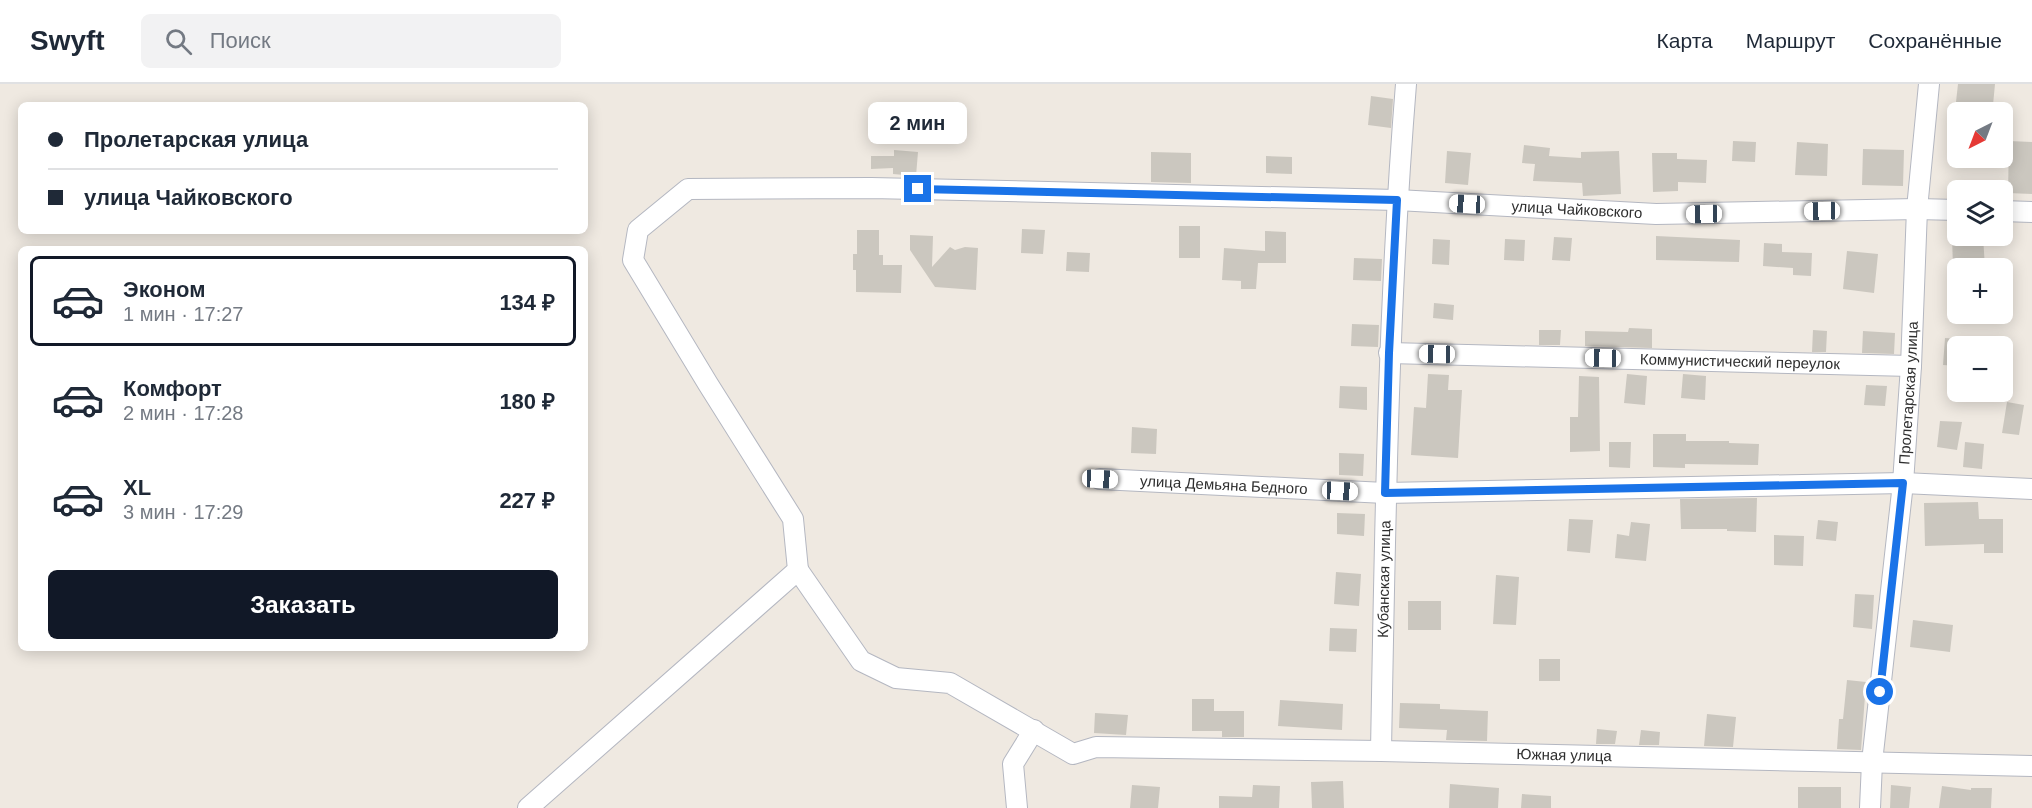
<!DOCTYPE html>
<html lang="ru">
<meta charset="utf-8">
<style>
:root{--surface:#fff;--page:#f2f2f3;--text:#1f2937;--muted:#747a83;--line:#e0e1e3;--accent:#111827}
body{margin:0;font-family:Arial,sans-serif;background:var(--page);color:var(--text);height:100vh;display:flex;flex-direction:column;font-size:22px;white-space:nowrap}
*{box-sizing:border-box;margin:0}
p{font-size:20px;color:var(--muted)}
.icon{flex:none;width:33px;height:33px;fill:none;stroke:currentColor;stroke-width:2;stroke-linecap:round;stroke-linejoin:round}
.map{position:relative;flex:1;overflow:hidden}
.side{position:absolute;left:18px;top:162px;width:570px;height:405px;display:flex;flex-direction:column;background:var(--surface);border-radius:9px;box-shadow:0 3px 15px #0003}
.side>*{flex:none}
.hud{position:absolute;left:18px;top:18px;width:570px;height:132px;border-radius:9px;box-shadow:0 3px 15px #0003;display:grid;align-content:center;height:132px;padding:0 30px;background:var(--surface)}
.needle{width:39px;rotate:222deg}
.controls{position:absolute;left:1947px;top:18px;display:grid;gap:12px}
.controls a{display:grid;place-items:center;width:66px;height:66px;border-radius:9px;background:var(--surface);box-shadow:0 3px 15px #0003;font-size:30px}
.end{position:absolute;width:27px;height:27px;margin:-14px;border:8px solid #1a73e8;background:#fff;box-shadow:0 0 0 3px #fff}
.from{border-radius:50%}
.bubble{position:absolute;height:42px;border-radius:9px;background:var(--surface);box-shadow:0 3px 15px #0003;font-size:20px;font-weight:700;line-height:42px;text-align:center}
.car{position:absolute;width:18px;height:36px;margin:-18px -9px;border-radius:8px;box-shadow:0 0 4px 2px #0007;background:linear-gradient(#fff 24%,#345 0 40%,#fff 0 76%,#345 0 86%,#fff 0)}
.hud b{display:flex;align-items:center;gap:21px;height:57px;font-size:22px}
.hud b+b{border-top:2px solid var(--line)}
.hud i{width:15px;height:15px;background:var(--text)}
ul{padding:10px 0 0;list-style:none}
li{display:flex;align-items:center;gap:18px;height:90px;margin:0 12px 9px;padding:0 18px;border:3px solid transparent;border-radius:9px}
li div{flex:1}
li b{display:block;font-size:22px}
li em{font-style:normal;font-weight:700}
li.current{border-color:var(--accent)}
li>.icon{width:54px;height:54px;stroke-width:1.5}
.cta{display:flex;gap:12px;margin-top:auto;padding:12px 30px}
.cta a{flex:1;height:69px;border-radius:9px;background:var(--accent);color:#fff;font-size:24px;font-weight:700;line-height:69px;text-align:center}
header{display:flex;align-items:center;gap:36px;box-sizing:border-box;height:84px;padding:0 30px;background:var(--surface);border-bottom:2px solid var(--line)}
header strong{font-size:28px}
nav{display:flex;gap:33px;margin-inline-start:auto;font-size:21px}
.search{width:420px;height:54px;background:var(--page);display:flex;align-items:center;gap:15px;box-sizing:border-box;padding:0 21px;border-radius:9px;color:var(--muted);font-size:22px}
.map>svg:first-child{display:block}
.building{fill:#cbc7bf}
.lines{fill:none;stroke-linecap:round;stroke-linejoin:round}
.minor-casing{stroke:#b4b7c1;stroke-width:22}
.minor{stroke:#fff;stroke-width:20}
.route{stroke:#1a73e8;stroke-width:8}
.labels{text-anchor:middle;stroke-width:4.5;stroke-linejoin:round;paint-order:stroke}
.street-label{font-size:15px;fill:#2e2e2e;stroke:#fff}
</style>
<header>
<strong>Swyft</strong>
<div class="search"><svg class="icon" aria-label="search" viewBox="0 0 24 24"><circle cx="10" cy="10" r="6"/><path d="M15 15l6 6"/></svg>Поиск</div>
<nav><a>Карта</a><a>Маршрут</a><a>Сохранённые</a></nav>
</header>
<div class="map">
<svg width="2032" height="724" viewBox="0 0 2032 724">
<rect width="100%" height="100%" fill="#efe9e1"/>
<!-- building -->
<path class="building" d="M1958 0H1995L1993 21 1956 18Z
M1371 12 1393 15 1391 44 1368 41Z
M1733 57 1756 58 1755 78 1732 77Z
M2009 57 2032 58V110L2008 109Z
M1797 58 1828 60 1827 92 1795 91Z
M1524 61 1550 64 1549 72 1581 74V68L1619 67 1621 110 1583 112 1582 99 1533 97 1535 80 1522 79Z
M1863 65 1904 66 1903 102 1862 101Z
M894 66 918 68 916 92 893 90V84L871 85V72H894Z
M1447 67 1471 69 1468 101 1445 99Z
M1151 68 1191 69V99L1151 98Z
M1652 69H1677V75L1707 76 1706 99 1678 98V107L1653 108Z
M1266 72 1292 73V90L1266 89Z
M1179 142H1200V174H1179Z
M1022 145 1045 146 1043 170 1021 169Z
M857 146H879V171H883V181H902L901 209 856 208V186H853V170H857Z
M1265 147 1286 148V179H1258L1256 205H1241V197L1222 196 1224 164 1265 167Z
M910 151 933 152 932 183 950 163 955 166 965 163 978 164 976 206 935 203 910 166Z
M1656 152 1740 156 1739 178 1656 176Z
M1952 152H1983L1985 184H1953Z
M1554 153 1572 154 1570 177 1552 176Z
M1433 155 1450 156 1449 181 1432 180Z
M1505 155 1525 156 1524 177 1504 176Z
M1764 159 1782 160V168L1812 169 1811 192 1793 191V184L1763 182Z
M1847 167 1878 170 1874 209 1843 205Z
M1067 168 1090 169 1089 188 1066 187Z
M1354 174 1382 175 1381 197 1353 196Z
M1434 219 1454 221 1453 236 1433 234Z
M1352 240 1379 241 1378 263 1351 262Z
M1629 244 1652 245V264L1585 262V247L1628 248Z
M1539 246H1561L1560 261H1539Z
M1813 246 1827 247 1826 268H1812Z
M1863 247 1895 249 1894 270 1862 269Z
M1945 254 1958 255V282L1943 281Z
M1428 290 1449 291 1448 306H1462L1458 374 1411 371 1414 323 1426 324Z
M1627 290 1647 292 1645 321 1624 319Z
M1683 290 1706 292 1705 316 1681 314Z
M1579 292 1599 293 1600 367 1570 368V333H1578Z
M1866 301 1887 302 1885 322 1864 321Z
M1340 302 1367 303V326L1339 324Z
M2007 318 2024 321 2019 351 2002 349Z
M1940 337 1962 338 1957 366 1937 363Z
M1132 343 1157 345 1156 370 1131 369Z
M1653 350H1686V357H1729V359L1759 360 1758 381 1685 380V384L1653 383Z
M1609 358H1631L1630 384 1609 383Z
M1965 358 1984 360 1982 385 1963 383Z
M1339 369 1364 370 1363 392 1339 391Z
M1757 414 1756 448 1727 447V445H1681L1680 415Z
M1978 418 1979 435H2003V469H1984V460L1925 462 1924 419Z
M1337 429 1365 430 1364 452 1337 450Z
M1569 435 1593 436 1590 469 1567 467Z
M1818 436 1838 438 1836 457 1816 455Z
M1631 438 1650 440 1646 477 1615 474 1617 450 1629 452Z
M1774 451 1804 452 1803 482 1774 481Z
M1336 488 1361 490 1359 522 1334 520Z
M1496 491 1519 493 1516 541 1493 540Z
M1855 510 1874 511 1872 545 1853 543Z
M1408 517H1441V546H1408Z
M1913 536 1953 541 1950 568 1910 563Z
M1330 544 1357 545 1356 568 1329 567Z
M1539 575H1560V597H1539Z
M1847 596 1866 598 1861 666 1837 665 1839 635H1843Z
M1192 615H1214V627H1244V653H1222V647H1192Z
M1280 616 1343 620 1342 646 1278 642Z
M1400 619 1440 620V625L1488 627 1487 657 1446 656 1447 646 1399 644Z
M1095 629 1128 631 1126 651 1094 649Z
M1707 630 1736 633 1733 663 1704 662Z
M1597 645 1617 647 1615 660H1596Z
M1641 646 1660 648 1659 661H1639Z
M1343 697 1344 724H1312L1311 698Z
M1450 700 1499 704 1498 724H1449Z
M1132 701 1160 703 1158 724H1130Z
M1253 701 1280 702 1279 724H1219V712L1252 713Z
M1891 701 1911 703 1909 724H1890Z
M1942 702 1971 706V704H1992L1991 724H1939Z
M1798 703H1841V724H1798Z
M1522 710 1551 712V724H1521Z"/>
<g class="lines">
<defs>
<g id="minor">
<path d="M2002 127 2032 128"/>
<path id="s1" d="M1389 269 1911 282"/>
<path id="s2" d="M1100 395 1385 409 1903 399 2032 405"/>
<path id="s3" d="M798 486 861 577 896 594 950 599 1073 670 1096 663 1381 667 2032 682"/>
<path id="s4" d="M1381 667C1385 444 1388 222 1406 0"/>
<path id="s5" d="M528 724 798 486 793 435 708 300 633 176 638 146 688 105 871 104 1397 116 1656 130 1917 125 1958 126"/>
<path d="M1017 724 1013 680 1034 646"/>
<path id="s6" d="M1870 724 1872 678 1903 399 1911 282 1917 125 1929 0"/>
</g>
</defs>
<!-- minor casing -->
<use href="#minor" class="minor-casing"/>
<!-- minor -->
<use href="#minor" class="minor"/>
</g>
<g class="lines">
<!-- route -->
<path class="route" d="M918 105 1397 116 1389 269 1385 409 1903 399 1880 608"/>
</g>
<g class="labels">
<!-- street labels -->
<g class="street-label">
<text dy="5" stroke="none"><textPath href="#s5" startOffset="1700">улица Чайковского</textPath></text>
<text dy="5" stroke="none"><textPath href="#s1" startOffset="351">Коммунистический переулок</textPath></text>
<text dy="5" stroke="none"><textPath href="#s6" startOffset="417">Пролетарская улица</textPath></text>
<text dy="5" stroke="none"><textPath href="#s2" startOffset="124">улица Демьяна Бедного</textPath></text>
<text dy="5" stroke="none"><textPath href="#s4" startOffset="172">Кубанская улица</textPath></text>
<text dy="5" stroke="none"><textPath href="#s3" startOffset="838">Южная улица</textPath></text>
</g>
</g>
</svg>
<div class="controls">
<a><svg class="needle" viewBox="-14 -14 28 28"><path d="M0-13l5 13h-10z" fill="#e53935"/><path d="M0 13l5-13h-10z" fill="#747a83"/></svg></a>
<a><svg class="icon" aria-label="layers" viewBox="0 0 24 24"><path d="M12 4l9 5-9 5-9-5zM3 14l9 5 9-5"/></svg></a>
<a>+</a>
<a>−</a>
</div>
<i class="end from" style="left:1880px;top:608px"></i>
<i class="end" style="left:918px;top:105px"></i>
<div class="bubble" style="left:868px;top:18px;width:99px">2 мин</div>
<i class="car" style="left:1467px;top:120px;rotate:273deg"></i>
<i class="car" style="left:1822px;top:127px;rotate:269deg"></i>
<i class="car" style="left:1704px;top:130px;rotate:269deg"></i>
<i class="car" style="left:1437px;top:270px;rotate:271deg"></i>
<i class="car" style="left:1603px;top:274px;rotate:271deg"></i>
<i class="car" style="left:1100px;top:395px;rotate:93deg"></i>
<i class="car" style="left:1340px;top:407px;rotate:93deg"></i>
<div class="hud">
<b><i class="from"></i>Пролетарская улица</b>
<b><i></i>улица Чайковского</b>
</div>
<section class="side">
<ul>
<li class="current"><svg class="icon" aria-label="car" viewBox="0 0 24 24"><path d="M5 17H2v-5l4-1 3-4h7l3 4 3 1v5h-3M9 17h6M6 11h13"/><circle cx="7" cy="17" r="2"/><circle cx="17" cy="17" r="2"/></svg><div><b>Эконом</b><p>1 мин · 17:27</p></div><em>134 ₽</em></li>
<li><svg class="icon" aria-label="car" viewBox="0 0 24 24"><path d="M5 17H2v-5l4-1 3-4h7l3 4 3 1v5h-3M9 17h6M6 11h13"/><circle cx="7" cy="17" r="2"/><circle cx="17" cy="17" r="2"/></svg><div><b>Комфорт</b><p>2 мин · 17:28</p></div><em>180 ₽</em></li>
<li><svg class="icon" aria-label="car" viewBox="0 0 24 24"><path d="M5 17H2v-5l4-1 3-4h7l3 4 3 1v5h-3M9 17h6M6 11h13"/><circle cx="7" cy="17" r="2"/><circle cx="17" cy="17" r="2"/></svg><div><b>XL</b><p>3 мин · 17:29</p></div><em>227 ₽</em></li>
</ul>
<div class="cta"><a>Заказать</a></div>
</section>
</div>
